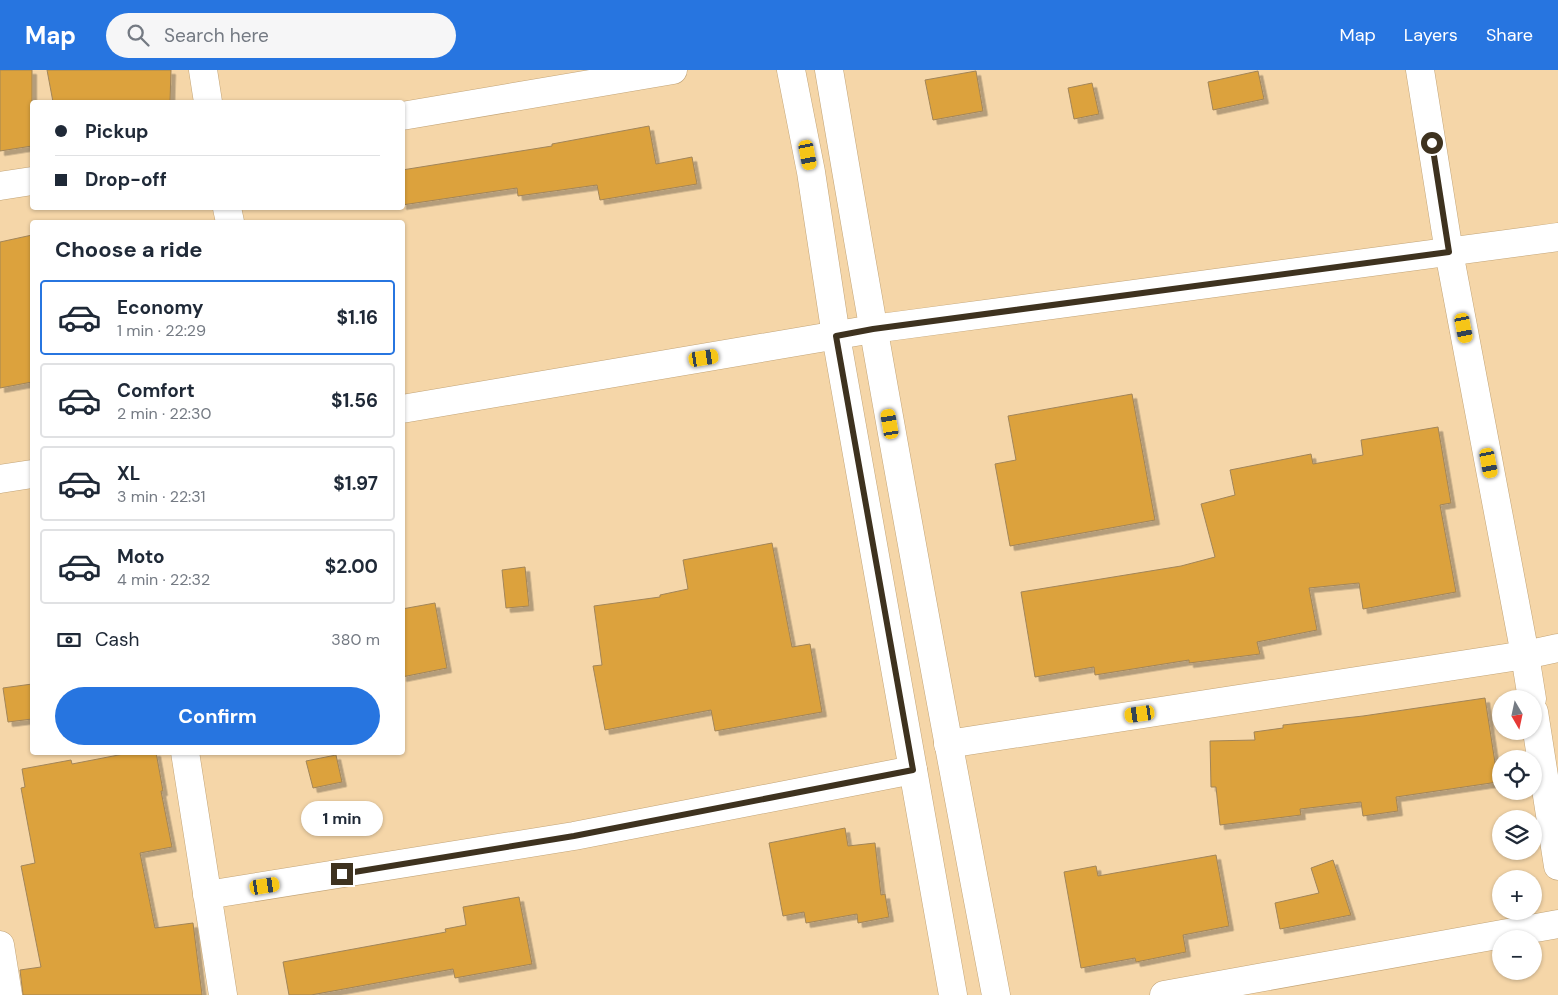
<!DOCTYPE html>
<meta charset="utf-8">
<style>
:root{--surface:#fff;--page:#f6f6f7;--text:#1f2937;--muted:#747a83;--line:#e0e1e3;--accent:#2775e0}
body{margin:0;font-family:"DM Sans",sans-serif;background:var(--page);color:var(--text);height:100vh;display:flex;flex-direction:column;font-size:19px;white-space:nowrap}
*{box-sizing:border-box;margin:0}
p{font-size:16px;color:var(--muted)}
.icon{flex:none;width:28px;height:28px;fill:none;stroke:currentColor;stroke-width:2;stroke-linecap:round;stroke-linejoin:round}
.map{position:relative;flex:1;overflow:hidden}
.sheet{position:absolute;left:30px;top:150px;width:375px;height:535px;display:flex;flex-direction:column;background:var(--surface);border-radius:5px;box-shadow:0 1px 4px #0004}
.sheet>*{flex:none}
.banner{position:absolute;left:30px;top:30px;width:375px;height:110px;border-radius:5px;box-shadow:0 1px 4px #0004;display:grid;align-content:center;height:110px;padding:0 25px;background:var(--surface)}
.needle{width:32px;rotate:171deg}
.fabs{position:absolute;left:1492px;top:620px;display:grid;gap:10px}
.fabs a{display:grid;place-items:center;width:50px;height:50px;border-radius:50%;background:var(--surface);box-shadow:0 1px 4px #0004;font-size:25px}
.end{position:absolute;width:22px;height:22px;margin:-11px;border:6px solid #3e321f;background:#fff;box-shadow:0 0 0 2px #fff}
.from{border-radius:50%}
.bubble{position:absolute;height:35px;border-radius:18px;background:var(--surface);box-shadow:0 1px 4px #0004;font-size:16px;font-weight:700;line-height:35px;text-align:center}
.car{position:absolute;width:15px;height:30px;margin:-15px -8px;border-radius:6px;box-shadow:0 0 4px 1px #0007;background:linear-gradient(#f5c518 24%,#345 0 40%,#f5c518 0 76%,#345 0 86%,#f5c518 0)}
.banner b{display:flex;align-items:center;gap:18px;height:48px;font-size:19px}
.banner b+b{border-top:1px solid var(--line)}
.banner i{width:12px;height:12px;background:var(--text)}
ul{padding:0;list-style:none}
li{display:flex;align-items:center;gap:15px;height:75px;margin:0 10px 8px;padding:0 15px;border:2px solid var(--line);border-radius:5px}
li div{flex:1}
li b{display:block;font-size:19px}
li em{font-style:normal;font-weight:700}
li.active{border-color:var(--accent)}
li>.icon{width:45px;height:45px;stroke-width:1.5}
h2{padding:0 25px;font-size:22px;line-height:60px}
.pay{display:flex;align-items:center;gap:12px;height:55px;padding:0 25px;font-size:19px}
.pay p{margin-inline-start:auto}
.button{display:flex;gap:10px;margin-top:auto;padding:10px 25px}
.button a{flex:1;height:58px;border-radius:30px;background:var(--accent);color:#fff;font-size:20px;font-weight:700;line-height:58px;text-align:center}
header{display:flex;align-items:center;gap:30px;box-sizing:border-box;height:70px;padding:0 25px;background:var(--accent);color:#fff}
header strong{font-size:24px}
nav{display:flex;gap:28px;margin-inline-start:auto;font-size:18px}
.search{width:350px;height:45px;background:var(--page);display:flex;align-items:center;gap:12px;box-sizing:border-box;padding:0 18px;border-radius:28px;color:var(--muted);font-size:19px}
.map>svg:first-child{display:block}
.building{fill:#dca23c;stroke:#a28559;filter:url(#shadow)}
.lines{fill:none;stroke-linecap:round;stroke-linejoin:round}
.minor-casing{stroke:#c2a477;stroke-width:29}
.tertiary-casing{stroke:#c2a477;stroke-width:29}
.primary-casing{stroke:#c2a477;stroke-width:29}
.minor{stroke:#fff;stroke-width:28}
.tertiary{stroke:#fff;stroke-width:28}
.primary{stroke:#fff;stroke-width:28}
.route{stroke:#3e321f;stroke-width:6}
</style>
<header>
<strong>Map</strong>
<div class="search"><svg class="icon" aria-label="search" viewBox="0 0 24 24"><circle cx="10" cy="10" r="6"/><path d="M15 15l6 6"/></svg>Search here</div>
<nav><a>Map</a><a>Layers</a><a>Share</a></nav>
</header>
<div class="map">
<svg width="1558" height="925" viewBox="0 0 1558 925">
<defs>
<filter id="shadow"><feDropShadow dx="4.5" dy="4.5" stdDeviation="0" flood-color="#0004"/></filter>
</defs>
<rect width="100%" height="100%" fill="#f5d6a8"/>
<!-- building -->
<path class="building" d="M0 0H32V76L0 81Z
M47 0H171L170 32H53Z
M976 1 983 41 933 50 925 10Z
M1258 1 1264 29 1213 40 1208 12Z
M1092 13 1099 44 1074 49 1068 18Z
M649 56 656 94 692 87 697 114 600 130 597 115 518 126 517 118 402 135V100L552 76V74Z
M32 165V312L0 318V172Z
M1132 324 1155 450 1010 476 995 394 1016 390 1008 346Z
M1438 357 1451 433 1440 435 1456 522 1363 539 1359 513 1309 518 1317 560 1257 572 1260 584 1189 593V590L1095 605 1094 597 1035 607 1021 522 1181 496 1215 487 1201 434 1235 425 1230 400 1311 384 1313 394 1363 385 1361 370Z
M772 473 792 577 810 574 822 642 715 661 711 640 605 660 593 596 602 595 594 536 660 527V525L688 519 683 490Z
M525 497 529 536 506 538 502 500Z
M435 533 447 598 402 607V539Z
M32 614V649L8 652 3 618Z
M1485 628 1498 712 1396 727 1398 741 1363 746 1361 732 1300 739 1301 745 1220 755 1216 717H1211L1210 671 1255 670 1254 662 1283 658V655L1363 646Z
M134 682H156L163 721H161L172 777 140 783 155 858 193 853 202 925H23L20 900 41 897 21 796 35 793 21 718 25 717 22 699 71 690 72 694Z
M336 685 342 712 313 718 306 691Z
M845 758 848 776 875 773 881 825 885 824 889 847 858 853 857 844 806 853 804 842 783 846 769 773Z
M1216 785 1229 856 1183 865 1186 882 1136 892 1135 888 1081 898 1064 802 1096 796 1098 806Z
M1333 790 1351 845 1280 859 1275 833 1319 823 1311 798Z
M519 827 532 894 455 908 453 899 311 925H289L283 892 446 862 445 859 466 855 463 837Z"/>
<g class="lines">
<defs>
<path id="minor" d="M203 0 208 32
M1420 0 1449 182 1525 585 1532 629
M402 46 673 0
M0 116 32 111
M227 138 230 152
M1534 642 1558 796
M948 674 1525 585 1558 578
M185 682 223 925
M207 825 574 766 913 700
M0 875 8 925
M1164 925 1558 854"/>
<path id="tertiary" d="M402 339 873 259 1558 167
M0 409 32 404"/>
<path id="primary" d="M791 0 811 102 836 266 953 925
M829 0C881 309 937 617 996 925"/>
</defs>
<!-- minor casing -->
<use href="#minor" class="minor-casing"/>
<!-- tertiary casing -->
<use href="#tertiary" class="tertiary-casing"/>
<!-- primary casing -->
<use href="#primary" class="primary-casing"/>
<!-- minor -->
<use href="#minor" class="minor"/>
<!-- tertiary -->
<use href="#tertiary" class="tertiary"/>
<!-- primary -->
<use href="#primary" class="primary"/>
</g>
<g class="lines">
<!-- route -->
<path class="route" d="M342 804 574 766 913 700 836 266 873 259 1449 182 1432 73"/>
</g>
</svg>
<div class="fabs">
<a><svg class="needle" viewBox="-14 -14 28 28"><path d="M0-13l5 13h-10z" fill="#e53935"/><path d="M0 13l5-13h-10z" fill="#747a83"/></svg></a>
<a><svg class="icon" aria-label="locate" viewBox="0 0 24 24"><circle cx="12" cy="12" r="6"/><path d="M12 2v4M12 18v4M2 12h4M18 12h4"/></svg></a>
<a><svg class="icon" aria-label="layers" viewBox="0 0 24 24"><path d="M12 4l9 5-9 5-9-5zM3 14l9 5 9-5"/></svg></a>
<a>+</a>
<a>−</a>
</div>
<i class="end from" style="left:1432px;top:73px"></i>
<i class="end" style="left:342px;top:804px"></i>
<div class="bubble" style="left:301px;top:731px;width:82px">1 min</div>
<i class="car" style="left:808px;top:85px;rotate:169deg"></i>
<i class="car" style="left:1464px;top:258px;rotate:169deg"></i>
<i class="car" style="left:704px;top:288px;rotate:81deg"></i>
<i class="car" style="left:890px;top:354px;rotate:350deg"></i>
<i class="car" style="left:1489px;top:393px;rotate:169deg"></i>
<i class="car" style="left:1140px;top:644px;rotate:262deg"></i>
<i class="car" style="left:265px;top:816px;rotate:81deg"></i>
<div class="banner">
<b><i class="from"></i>Pickup</b>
<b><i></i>Drop-off</b>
</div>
<section class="sheet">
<h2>Choose a ride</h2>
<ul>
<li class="active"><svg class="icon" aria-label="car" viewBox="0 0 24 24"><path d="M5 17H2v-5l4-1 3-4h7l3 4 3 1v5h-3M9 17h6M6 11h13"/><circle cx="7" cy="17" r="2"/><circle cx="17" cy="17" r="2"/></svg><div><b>Economy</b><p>1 min · 22:29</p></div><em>$1.16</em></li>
<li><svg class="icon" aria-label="car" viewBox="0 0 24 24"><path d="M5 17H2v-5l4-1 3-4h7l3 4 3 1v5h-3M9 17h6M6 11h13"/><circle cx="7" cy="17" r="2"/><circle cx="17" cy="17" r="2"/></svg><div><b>Comfort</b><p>2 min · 22:30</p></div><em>$1.56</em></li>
<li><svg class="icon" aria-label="car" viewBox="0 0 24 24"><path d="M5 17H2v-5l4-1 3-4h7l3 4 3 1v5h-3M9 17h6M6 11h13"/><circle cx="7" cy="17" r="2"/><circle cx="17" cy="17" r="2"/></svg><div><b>XL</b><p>3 min · 22:31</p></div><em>$1.97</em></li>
<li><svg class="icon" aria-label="car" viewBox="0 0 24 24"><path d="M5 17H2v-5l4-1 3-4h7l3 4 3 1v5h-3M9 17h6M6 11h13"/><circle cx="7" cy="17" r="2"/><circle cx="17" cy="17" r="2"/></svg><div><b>Moto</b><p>4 min · 22:32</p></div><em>$2.00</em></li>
</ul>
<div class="pay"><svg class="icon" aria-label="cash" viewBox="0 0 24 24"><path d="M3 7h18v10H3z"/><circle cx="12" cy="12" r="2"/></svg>Cash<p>380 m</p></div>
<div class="button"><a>Confirm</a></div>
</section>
</div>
